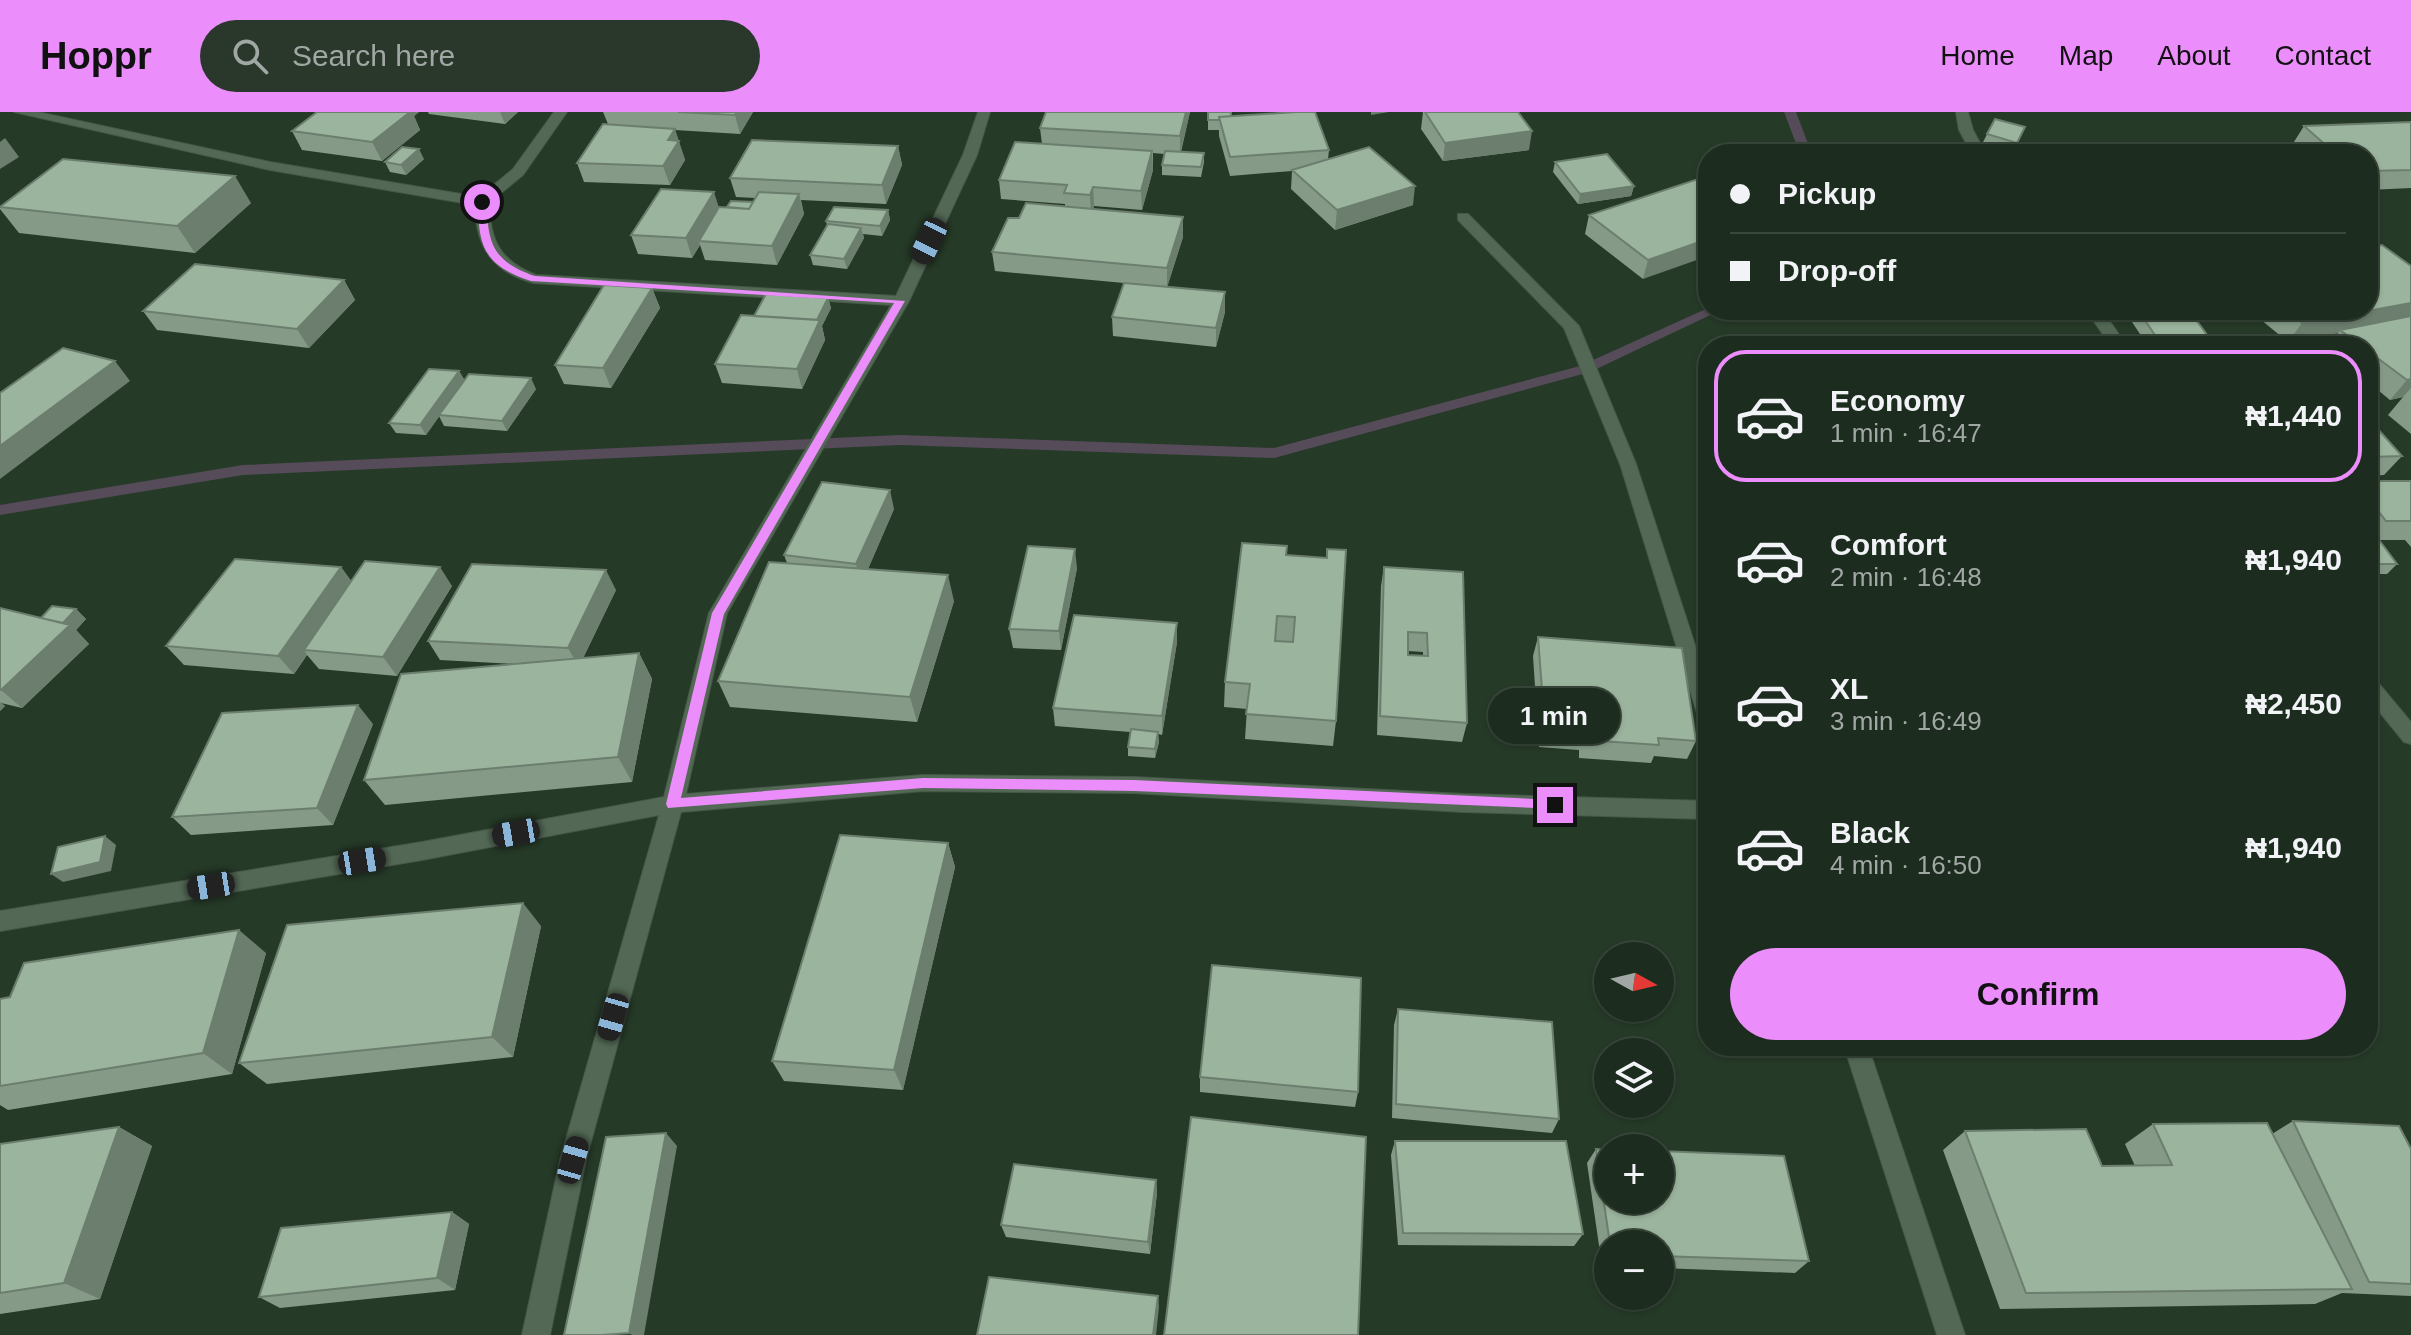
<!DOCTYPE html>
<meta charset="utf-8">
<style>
:root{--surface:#1c2c1e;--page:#29382b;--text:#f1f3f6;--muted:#a0a7a4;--line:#3a483c;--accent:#eb8dfb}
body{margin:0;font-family:Arial,sans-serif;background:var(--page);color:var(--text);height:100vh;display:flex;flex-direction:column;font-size:30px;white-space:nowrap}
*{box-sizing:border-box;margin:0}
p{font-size:26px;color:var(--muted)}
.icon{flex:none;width:44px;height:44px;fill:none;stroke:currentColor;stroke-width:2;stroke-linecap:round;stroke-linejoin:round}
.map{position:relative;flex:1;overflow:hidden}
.panel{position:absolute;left:1698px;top:224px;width:680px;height:720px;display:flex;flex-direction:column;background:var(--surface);border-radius:32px;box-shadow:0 2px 6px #0004,0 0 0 2px var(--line)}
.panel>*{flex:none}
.hud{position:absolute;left:1698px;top:32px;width:680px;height:176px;border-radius:32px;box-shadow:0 2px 6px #0004,0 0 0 2px var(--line);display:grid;align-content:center;height:176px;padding:0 32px;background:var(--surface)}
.needle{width:52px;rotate:98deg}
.tools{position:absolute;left:1594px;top:830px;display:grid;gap:16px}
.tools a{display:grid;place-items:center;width:80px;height:80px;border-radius:50%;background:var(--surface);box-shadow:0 2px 6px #0004,0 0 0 2px var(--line);font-size:40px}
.end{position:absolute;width:36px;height:36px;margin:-18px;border:10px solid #eb8dfb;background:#111;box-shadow:0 0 0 4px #111}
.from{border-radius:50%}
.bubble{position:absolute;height:56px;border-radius:28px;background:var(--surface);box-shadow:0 2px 6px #0004,0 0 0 2px var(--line);font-size:26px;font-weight:700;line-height:56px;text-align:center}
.car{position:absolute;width:24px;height:48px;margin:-24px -12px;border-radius:10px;box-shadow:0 0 6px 2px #0007;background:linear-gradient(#222 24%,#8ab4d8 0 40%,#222 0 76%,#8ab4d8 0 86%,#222 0)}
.hud b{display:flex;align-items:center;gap:28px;height:76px;font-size:30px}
.hud b+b{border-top:2px solid var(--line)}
.hud i{width:20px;height:20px;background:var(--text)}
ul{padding:14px 0 0;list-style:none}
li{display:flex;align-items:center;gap:24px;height:132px;margin:0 16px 12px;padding:0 16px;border:4px solid transparent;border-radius:32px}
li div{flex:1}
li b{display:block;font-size:30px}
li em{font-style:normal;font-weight:700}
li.selected{border-color:var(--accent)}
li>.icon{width:72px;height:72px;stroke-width:1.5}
.action{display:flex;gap:16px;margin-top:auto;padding:16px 32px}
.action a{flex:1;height:92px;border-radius:48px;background:var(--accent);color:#111;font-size:32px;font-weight:700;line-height:92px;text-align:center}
header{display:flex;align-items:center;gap:48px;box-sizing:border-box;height:112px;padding:0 40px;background:var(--accent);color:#111}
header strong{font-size:38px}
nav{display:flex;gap:44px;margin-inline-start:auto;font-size:28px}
.search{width:560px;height:72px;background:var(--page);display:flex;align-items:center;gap:20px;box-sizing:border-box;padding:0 28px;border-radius:44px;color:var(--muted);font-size:30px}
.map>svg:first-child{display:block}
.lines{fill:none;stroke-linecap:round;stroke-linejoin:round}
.stream{fill:#564b59;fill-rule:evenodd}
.street-casing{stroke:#465848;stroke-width:2}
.street{fill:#536955;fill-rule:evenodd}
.wall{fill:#859b87;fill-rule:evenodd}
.shaded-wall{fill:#6c7e6e}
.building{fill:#9bb49d;stroke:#6c7e6e;stroke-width:2;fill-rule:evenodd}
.route{fill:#eb8dfb}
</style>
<header>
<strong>Hoppr</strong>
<div class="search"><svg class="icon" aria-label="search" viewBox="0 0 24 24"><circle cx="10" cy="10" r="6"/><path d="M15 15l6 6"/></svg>Search here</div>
<nav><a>Home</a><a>Map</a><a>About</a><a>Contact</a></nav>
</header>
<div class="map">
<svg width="2411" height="1223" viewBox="0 0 2411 1223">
<rect width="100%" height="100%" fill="#263a28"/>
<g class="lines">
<!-- stream -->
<path class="stream" d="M1784 0H1796L1812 42H1800Z
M1708 196V198H1721L1590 260 1274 346 900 333 243 363 0 403V393L243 353 900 323 1274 336 1580 254Z"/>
<defs>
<path id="street" d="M14 0H38L270 50 479 85 513 57 554 0H567L523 63 489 91C490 129 500 149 536 163L896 184 963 43 978 0H990L977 43 909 189 727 501 686 682 923 663 1134 665 1463 682 1708 689V707L1463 700 1134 681 923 679 681 700 586 1048 550 1223H522L560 1048 659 703 422 748 0 819V799L422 730 664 685 709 501 891 193 534 171C492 160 476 135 475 93L270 58Z
M1956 0H1968L1973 18 1986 42H1972L1959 18Z
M1458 102H1468L1579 214 1636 352 1708 573V612L1701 610 1698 604 1620 352 1564 216 1458 108Z
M2086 198H2102L2127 234H2111Z
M2368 564 2375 567 2411 610V632L2404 630 2368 586Z
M1844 934H1868L1965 1223H1937Z"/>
</defs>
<!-- street casing -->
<use href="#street" class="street-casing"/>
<!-- street -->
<use href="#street" class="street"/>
</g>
<!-- wall -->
<path class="wall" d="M317 0H419L414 4 420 18 382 49 302 38 292 19Z
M428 0H518L505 12 429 2Z
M603 0H753L740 22 675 18 685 48 670 73 584 70 577 51 608 12Z
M1046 0H1190L1181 40 1204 41V50L1201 65 1162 63V53L1164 42 1153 41V58L1142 98 1094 94 1093 97 1183 105V125L1167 175 1225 200 1216 235 1113 224 1112 205 1124 171 995 159 992 140 1019 106 1065 95V92L1001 87 999 68 1042 32 1040 16Z
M1208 0 1231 5 1296 0H1316H1315L1329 38 1328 47 1413 93 1335 118 1291 77 1292 59 1230 64 1219 24V18H1208Z
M1423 0H1518L1529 38 1443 49 1421 17Z
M1995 7 2025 15 2012 40 1982 32Z
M2411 10V76L2368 78V42H2302L2292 33 2304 14Z
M898 34 902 53 886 92 801 88 804 102 777 153 705 148 700 133 692 146 638 142 631 123 719 96 753 90 755 86 736 85 730 66Z
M424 47 406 63 390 60 385 50Z
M1555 50 1634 74 1631 84 1578 92 1553 60Z
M1708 74 1643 167 1585 122 1589 103Z
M251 91 195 141 19 121 0 97V94Z
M888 98 890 108 882 124 863 122 864 126 847 157 813 153 810 143 827 114 826 109Z
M2411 154V322L2388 303 2403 285 2390 288 2368 270V234H2328L2338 221 2288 230 2249 198H2368Z
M344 168 355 188 309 236 157 218 143 199Z
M652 176 660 196 611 276 564 272 555 253Z
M828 186 831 196 822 214 825 228 802 277 722 271 715 252 754 204Z
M2124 198H2189L2210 227 2205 234H2148Z
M459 259 465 269 536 277 507 319 444 314 439 304 426 323 396 321 389 311Z
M2368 306 2402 344 2384 363 2368 364Z
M2368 369H2411V435L2405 428H2379L2397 452 2387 462H2368Z
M894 397 868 457 954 489 917 610 730 595 718 569 787 451 784 443Z
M1327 437 1336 609 1333 634 1245 627 1247 597 1224 595 1225 570 1286 443 1326 446Z
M341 455 351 469 452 474 397 564 319 557 307 543 294 562 184 553 166 534Z
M1384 455 1463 460 1467 611 1462 630 1377 623 1381 474ZM1408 539 1423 540V544L1408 543Z
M1077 456 1061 538 1013 536 1009 517Z
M616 478 583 546 639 541 652 567 632 670 385 693 364 668 517 552 440 548 428 529Z
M0 496 41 506 76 497 86 507 76 518 89 532 22 596 1 591 5 594 0 599Z
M1538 525 1696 629 1687 647 1654 644 1651 651 1579 646V638L1539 635 1533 544Z
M1177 530 1162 623 1158 622 1159 630 1155 646 1128 644V635L1130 620 1055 614 1053 596Z
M373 612 333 713 191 723 172 705Z
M948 731 955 755 903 978 784 969 772 949Z
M541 814 513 945 267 972 239 951Z
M266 841 232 962 8 998 0 993V887Z
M1398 897 1559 1007 1552 1021 1392 1006 1394 913Z
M1200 965 1358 980 1355 995 1200 980Z
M2293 1009 2411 1037V1184L2342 1181 2315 1192 2000 1197 1943 1038 1965 1019 2102 1054H2135L2125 1032 2153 1012 2272 1022Z
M119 1015 152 1034 100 1187 0 1202V1032Z
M1395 1029 1583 1122 1574 1134 1398 1133 1391 1043Z
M1596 1037 1809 1149 1795 1161 1660 1156V1132H1608V1154H1602L1587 1051Z
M1156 1068 1157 1081 1150 1142 1006 1125 1001 1113Z
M452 1100 469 1112 455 1178 280 1196 259 1185Z"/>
<!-- shaded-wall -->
<path class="shaded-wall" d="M404 0H419L414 4 420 18 382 49 372 30Z
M500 0H518L505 12Z
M736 0H753L740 22 735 3Z
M1186 0H1190L1180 42V24Z
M1371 0H1389L1371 3Z
M675 17 685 48 670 73 663 54 668 28Z
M1532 19 1529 38 1443 49 1445 31Z
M5 26 19 45 0 57V30Z
M898 34 902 53 886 92 882 73Z
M419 37 424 47 406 63 401 53Z
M1152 39 1153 58 1142 98 1141 79Z
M235 64 251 91 195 141 177 114Z
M1415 74 1413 93 1335 118 1337 98Z
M1634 74 1631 84 1578 92 1580 82Z
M1093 75 1094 94 1091 103 1090 83Z
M714 80 720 99 699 129 700 133 692 146 686 126Z
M799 82 804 102 777 153 772 134Z
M888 98 890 108 882 124 880 114Z
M1183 105V125L1167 176V156Z
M861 116 864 126 847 157 844 147Z
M1708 127V144L1643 167 1648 148Z
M344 168 355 188 309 236 297 217Z
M652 176 660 196 611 276 603 256Z
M1225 180V200L1216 235V216Z
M828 186 831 196 822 214 825 228 802 277 797 257 817 208Z
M2411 191V208L2340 218 2338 221 2288 230 2302 211Z
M115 249 130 269 0 367V334Z
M459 259 465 269 426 323 420 313Z
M531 266 536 277 507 319 502 309Z
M2411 267V276L2403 285 2390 288 2407 268Z
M890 378 894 397 862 471 856 452Z
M1075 437 1077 456 1061 538 1059 519Z
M341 455 355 474 304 538 307 543 294 562 278 544Z
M440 455 452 474 397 564 383 545Z
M606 458 616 478 579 555 568 536Z
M948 463 954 489 917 610 910 585Z
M76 497 86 507 76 518 89 532 22 596 1 578Z
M1177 511V530L1162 623V604Z
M639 541 652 567 632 670 618 645Z
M0 590 5 594 0 599Z
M358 593 373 612 333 713 317 696Z
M1158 620 1159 630 1155 646V637Z
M105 724 116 733 111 759 63 770 51 762Z
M948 731 955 755 903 978 894 958Z
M523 791 541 814 513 945 492 925Z
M239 818 266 841 232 962 203 941Z
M119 1015 152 1034 100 1187 64 1171Z
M666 1021 677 1034 644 1223H632L629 1221Z
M1156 1068 1157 1081 1150 1142 1148 1130Z
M452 1100 469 1112 455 1178 437 1166Z
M1158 1184 1159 1195 1156 1223H1153Z"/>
<!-- building -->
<path class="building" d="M317 0H410L372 30 292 19Z
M678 0H736L735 3Z
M1046 0H1186L1180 24 1040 16Z
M1208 0H1231V5H1219V8H1208Z
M1296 0H1315L1329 38 1230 45 1219 5Z
M1425 0H1518L1532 19 1445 31Z
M1995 7 2025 15 2017 31 1987 22Z
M2411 10V58L2368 59V42H2336L2304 14Z
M603 12 675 17 668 28 679 29 663 54 577 51Z
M752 28 898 34 882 73 730 66Z
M1015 30 1152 39 1141 79 1093 75 1090 83 1064 81 1067 73 999 68Z
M402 35 419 37 401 53 385 50Z
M1369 35 1415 74 1337 98 1292 58Z
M1165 39 1204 41 1201 55 1162 53Z
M1607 42 1634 74 1580 82 1555 50Z
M63 47 235 64 177 114 0 95Z
M1698 67 1708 74V127L1648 148 1589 103Z
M661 77 714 80 686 126 631 123Z
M759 80 799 82 772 134 699 129 719 95 749 97Z
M731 89 753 90 749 97 727 95Z
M1026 91 1183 105 1167 156 992 140 1008 106H1019Z
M834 95 888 98 880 114 826 109Z
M828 112 861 116 844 147 810 143Z
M2382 133 2411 154V191L2302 211 2287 198H2368V135Z
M195 152 344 168 297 217 143 199Z
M1124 171 1225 180 1216 216 1112 205Z
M604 173 652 176 603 256 555 253Z
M766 182 828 186 817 208 754 204Z
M2138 198H2189L2210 227 2157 226Z
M741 203 820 208 797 257 715 252Z
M2411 204V267L2407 268 2368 239V234H2362L2340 218Z
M63 236 115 249 0 334V281Z
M429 257 459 259 420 313 389 311Z
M469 262 531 266 502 309 439 303Z
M2368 306 2402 344 2368 345Z
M2368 369H2411V409H2386L2368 386Z
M822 370 890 378 856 452 784 443Z
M2368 413 2397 452H2368Z
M1242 431 1287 434 1286 443 1327 446V437L1346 438 1336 609 1246 602 1250 572 1225 570ZM1277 504 1295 505 1293 530 1275 529Z
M1028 434 1075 437 1059 519 1009 517Z
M235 447 341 455 278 544 166 534Z
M365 449 440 455 383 545 304 538Z
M769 450 948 463 910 585 718 569Z
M472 452 606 458 568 536 428 529Z
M1384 455 1463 460 1467 611 1380 604ZM1408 520 1427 521 1428 544 1408 543Z
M52 494 76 497 63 511 41 506Z
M0 496 70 513 1 578H0Z
M1074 503 1177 511 1162 604 1053 596Z
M1538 525 1682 536 1696 629 1658 626 1659 633 1586 628V620L1545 617Z
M639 541 618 645 364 668 401 562Z
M358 593 317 696 172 705 222 601Z
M1131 617 1158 620 1155 637 1128 635Z
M840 723 948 731 894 958 772 949Z
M105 724 100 750 51 762 58 735Z
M523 791 492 925 239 951 287 813Z
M239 818 203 941 0 974V887L10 885 24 851Z
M1212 853 1361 866 1358 980 1200 965Z
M1398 897 1552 910 1559 1007 1396 992Z
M1191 1005 1366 1025 1358 1223H1164Z
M2293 1009 2399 1014 2411 1037V1172L2369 1170Z
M2267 1011 2352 1177 2026 1181 1965 1019 2086 1017 2102 1054 2172 1053 2153 1012Z
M119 1015 64 1171 0 1181V1032Z
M666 1021 629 1221 602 1223H564L606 1025Z
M1395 1029H1566L1583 1122 1403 1121Z
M1596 1037 1608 1038V1088H1660V1039L1784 1044 1809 1149 1660 1144V1132H1610Z
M1014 1052 1156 1068 1148 1130 1001 1113Z
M452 1100 437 1166 259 1185 281 1116Z
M989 1165 1158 1184 1153 1223H977Z"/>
<!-- route -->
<path class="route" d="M482 87 487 90C487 132 494 150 535 164L905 189 724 502 681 686 923 666 1134 668 1555 688 1560 689V697L1134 679 923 676 668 696 666 692 712 501 894 191 531 169C486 154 478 137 478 90Z"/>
</svg>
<div class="tools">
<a><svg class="needle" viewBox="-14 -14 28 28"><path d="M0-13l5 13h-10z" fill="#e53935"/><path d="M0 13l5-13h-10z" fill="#a0a7a4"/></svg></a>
<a><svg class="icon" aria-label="layers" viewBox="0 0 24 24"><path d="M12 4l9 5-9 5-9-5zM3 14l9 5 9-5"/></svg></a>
<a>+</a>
<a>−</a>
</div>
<i class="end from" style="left:482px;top:90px"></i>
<i class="end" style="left:1555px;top:693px"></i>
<div class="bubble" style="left:1488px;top:576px;width:132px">1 min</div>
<i class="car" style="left:929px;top:129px;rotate:206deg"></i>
<i class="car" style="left:516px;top:721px;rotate:260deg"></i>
<i class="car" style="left:362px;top:749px;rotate:81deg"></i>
<i class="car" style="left:211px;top:774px;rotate:261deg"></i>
<i class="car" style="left:613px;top:905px;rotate:196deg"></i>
<i class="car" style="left:573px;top:1048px;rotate:16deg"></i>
<div class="hud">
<b><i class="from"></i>Pickup</b>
<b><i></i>Drop-off</b>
</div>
<section class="panel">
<ul>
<li class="selected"><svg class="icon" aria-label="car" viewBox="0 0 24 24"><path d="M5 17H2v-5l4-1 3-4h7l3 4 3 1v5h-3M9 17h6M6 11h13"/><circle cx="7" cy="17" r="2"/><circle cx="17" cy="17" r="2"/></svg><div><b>Economy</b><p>1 min · 16:47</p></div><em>₦1,440</em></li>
<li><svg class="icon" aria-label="car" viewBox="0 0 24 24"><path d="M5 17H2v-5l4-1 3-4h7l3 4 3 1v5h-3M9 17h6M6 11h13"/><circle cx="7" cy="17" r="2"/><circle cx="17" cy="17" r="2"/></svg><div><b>Comfort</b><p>2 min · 16:48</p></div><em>₦1,940</em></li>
<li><svg class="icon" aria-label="car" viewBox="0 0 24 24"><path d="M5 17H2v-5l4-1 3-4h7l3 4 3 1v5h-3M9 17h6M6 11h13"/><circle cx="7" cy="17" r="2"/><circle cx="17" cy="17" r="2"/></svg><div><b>XL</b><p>3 min · 16:49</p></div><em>₦2,450</em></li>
<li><svg class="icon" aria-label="car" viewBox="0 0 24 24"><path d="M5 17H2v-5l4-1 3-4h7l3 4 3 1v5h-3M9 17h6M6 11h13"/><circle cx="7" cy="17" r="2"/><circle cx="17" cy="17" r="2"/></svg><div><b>Black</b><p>4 min · 16:50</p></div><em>₦1,940</em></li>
</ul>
<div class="action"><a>Confirm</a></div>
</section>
</div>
